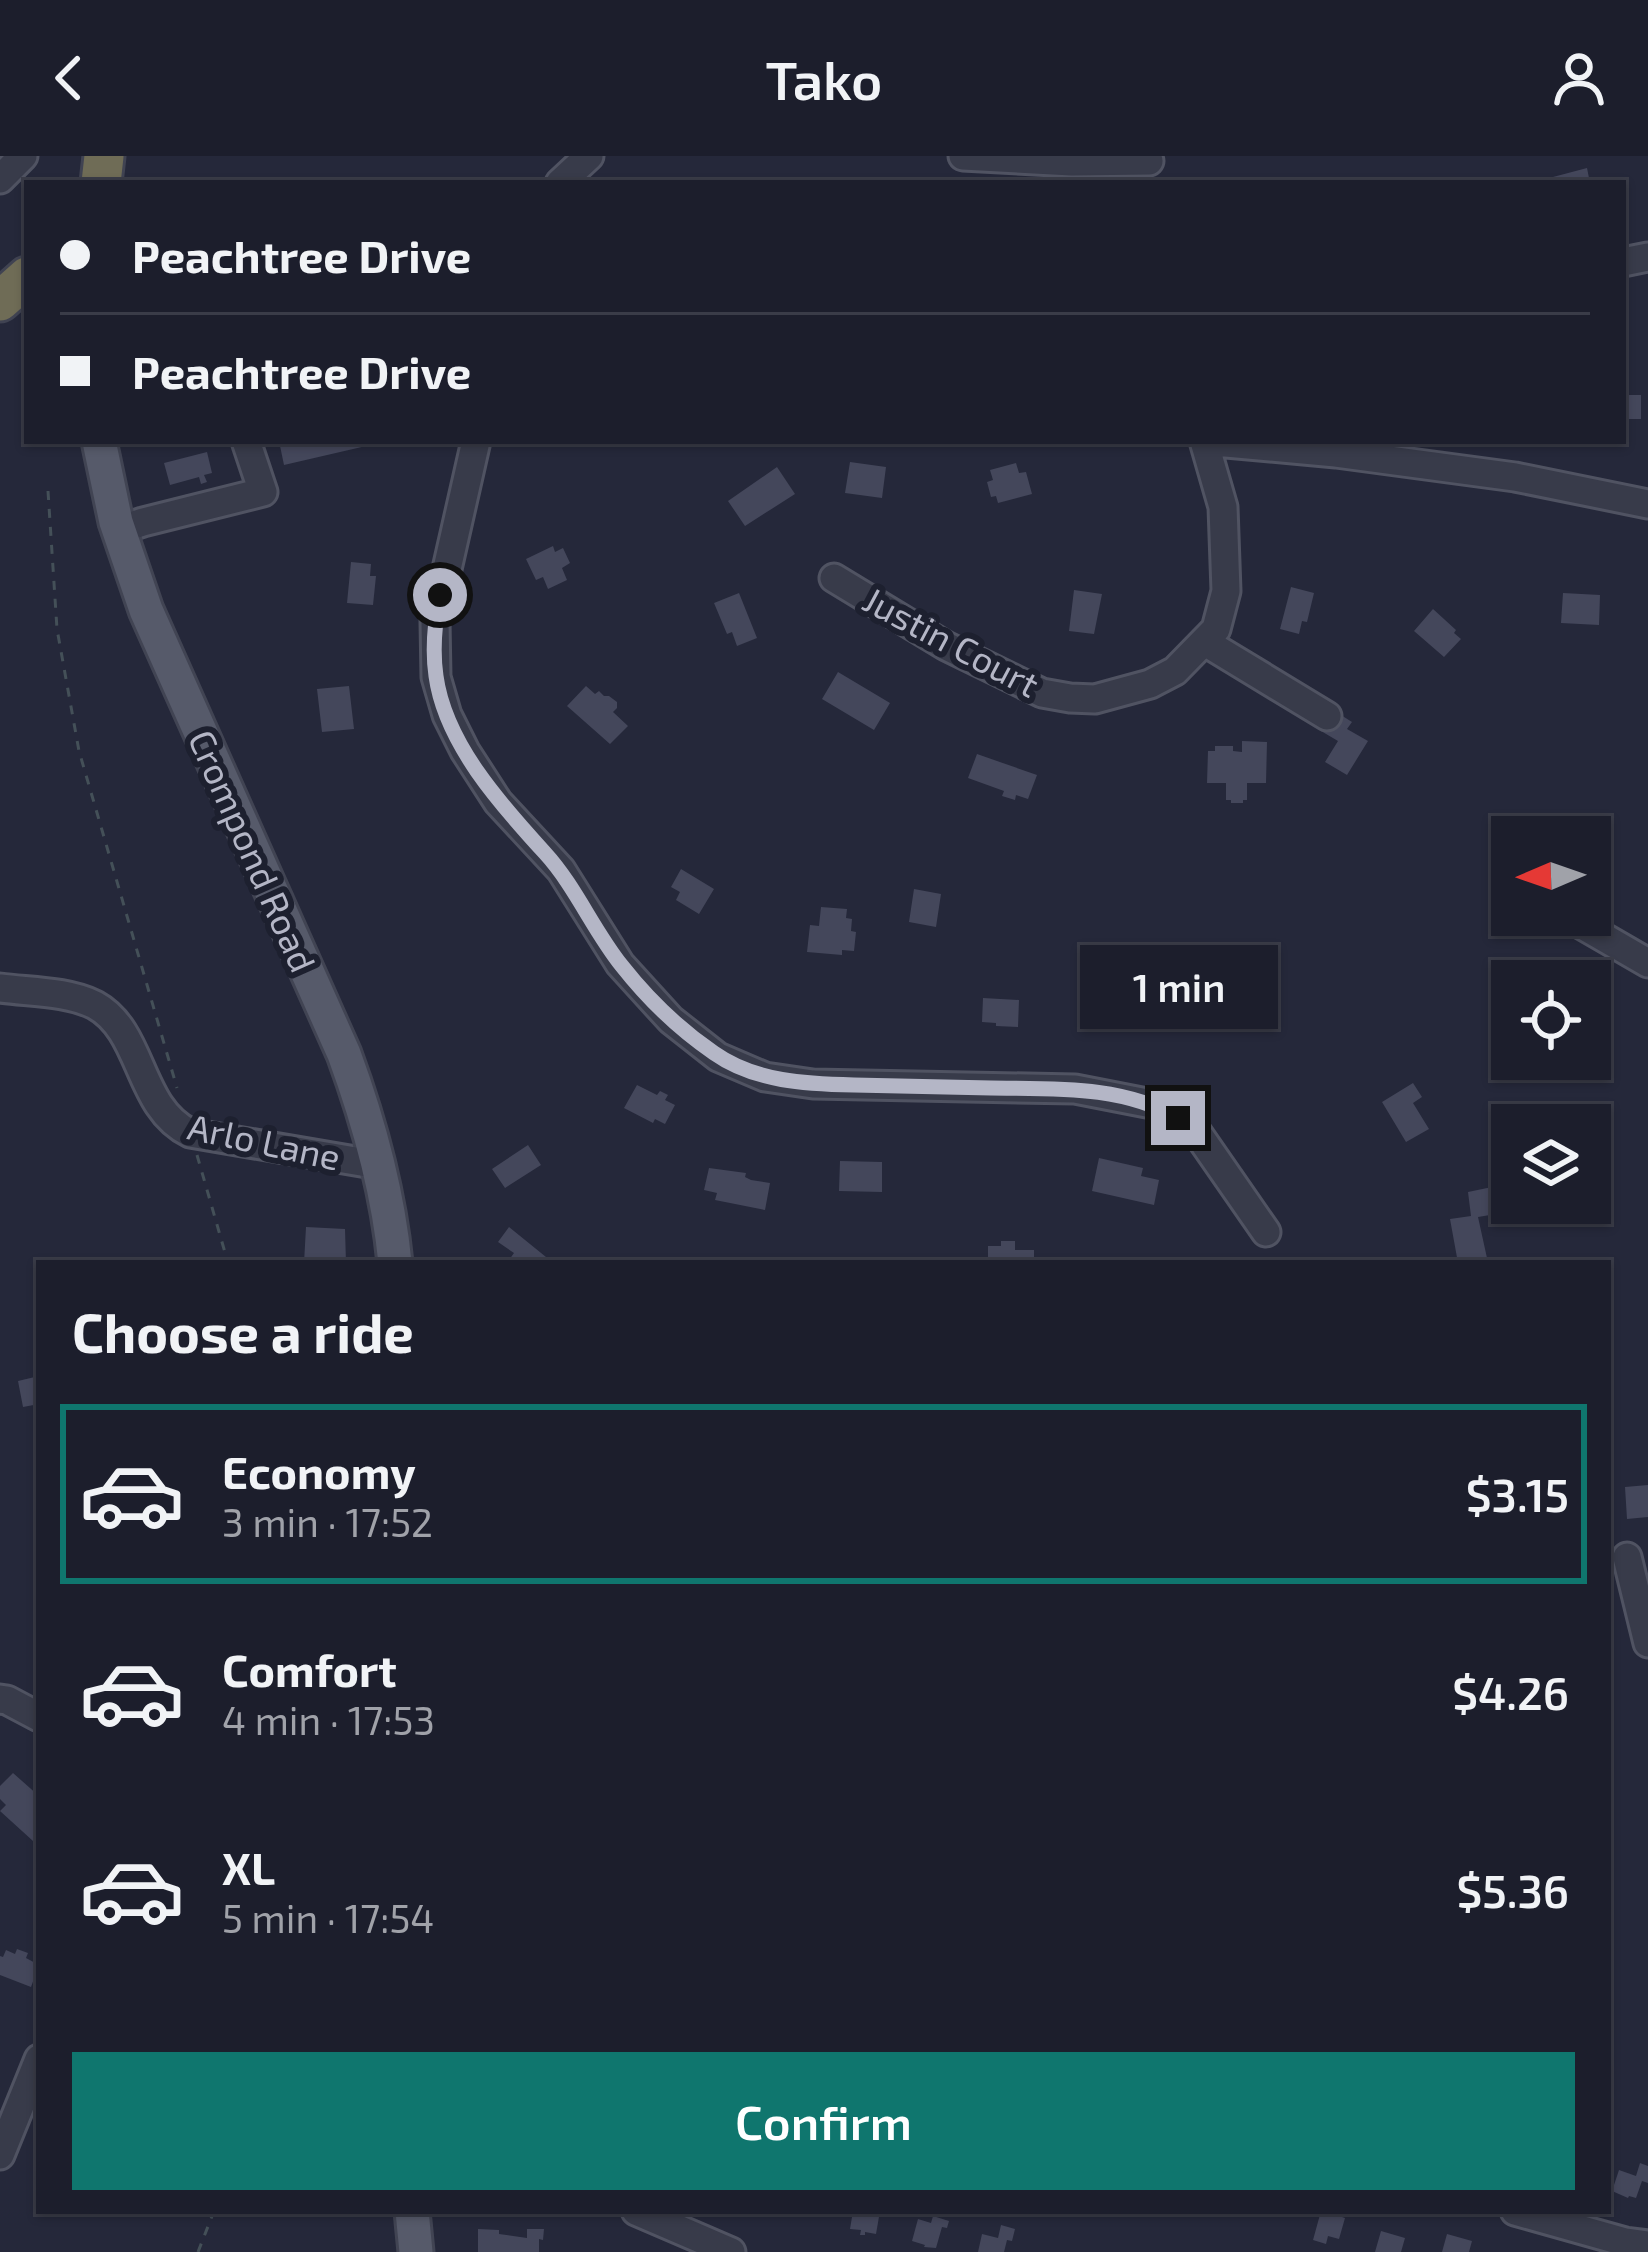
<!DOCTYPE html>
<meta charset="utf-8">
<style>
:root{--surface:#1c1e2c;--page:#292b38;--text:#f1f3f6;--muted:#a0a2a9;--line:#3a3c48;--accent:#0f766e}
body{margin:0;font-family:"Exo 2",sans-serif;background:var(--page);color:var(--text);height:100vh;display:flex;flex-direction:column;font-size:45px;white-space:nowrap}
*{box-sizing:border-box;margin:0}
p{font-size:39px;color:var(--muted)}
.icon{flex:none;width:66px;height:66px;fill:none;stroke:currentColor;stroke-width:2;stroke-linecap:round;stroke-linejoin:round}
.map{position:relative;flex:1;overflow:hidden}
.details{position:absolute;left:36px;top:1104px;width:1575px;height:954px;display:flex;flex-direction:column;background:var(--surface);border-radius:0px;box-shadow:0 3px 9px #0004,0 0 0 3px var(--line)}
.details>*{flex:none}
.top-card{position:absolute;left:24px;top:24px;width:1602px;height:264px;border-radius:0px;box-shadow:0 3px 9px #0004,0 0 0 3px var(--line);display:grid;align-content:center;height:264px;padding:0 36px;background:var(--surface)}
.needle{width:78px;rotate:268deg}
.buttons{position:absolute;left:1491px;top:660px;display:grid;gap:24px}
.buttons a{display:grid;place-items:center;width:120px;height:120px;border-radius:0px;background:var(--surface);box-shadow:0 3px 9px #0004,0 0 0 3px var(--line);font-size:60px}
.end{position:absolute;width:54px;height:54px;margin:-27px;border:15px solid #b4b6c6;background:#111;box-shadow:0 0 0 6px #111}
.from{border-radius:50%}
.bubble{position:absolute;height:84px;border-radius:0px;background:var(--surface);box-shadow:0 3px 9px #0004,0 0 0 3px var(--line);font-size:39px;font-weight:600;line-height:84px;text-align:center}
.top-card b{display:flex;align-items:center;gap:42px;height:114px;font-size:45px}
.top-card b+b{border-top:3px solid var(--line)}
.top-card i{width:30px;height:30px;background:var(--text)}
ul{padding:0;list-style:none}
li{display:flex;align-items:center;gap:36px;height:180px;margin:0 24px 18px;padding:0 12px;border:6px solid transparent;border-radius:0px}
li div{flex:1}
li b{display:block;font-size:45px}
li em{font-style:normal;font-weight:600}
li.active{border-color:var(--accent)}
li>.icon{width:108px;height:108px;stroke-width:1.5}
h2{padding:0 36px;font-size:54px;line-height:144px}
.primary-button{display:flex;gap:24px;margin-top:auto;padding:24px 36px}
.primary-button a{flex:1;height:138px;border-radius:0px;background:var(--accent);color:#fff;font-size:48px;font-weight:600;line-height:138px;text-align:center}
header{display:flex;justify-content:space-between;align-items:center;height:156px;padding:0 36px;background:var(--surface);font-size:54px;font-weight:600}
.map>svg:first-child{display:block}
.building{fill:#44475b}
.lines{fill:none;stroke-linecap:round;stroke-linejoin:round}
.minor-casing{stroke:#505362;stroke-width:33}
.major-casing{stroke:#414453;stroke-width:39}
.highway-casing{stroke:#404352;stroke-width:45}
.path{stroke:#445058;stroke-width:3;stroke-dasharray:9 9;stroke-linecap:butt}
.minor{stroke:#383b4a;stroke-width:27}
.major{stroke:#565a6a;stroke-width:33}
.highway{stroke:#6f6c56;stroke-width:39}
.route{stroke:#b4b6c6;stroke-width:15}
.labels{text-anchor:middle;stroke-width:12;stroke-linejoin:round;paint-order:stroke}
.street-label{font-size:36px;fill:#b4b6c6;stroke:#1d202f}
</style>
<header><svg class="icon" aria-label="back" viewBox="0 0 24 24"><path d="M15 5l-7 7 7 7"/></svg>Tako<svg class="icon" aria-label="person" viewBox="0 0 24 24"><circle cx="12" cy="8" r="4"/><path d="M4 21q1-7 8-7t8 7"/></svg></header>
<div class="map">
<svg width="1648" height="2096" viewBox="0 0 1648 2096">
<rect width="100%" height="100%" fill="#25283a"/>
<!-- building -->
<path class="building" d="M1587 12 1590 27H1555L1553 21Z
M1623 239H1641V263H1623Z
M279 285H379V287L284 309Z
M207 296 212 317 204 319 207 326 201 328 199 321 170 329 164 307Z
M850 306 886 311 882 342 845 337Z
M1016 307 1019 317 1026 316 1032 338 998 347 996 340 991 341 987 326 993 324 990 314Z
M777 311 795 338 745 370 728 345Z
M553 390 555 396 563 392 570 407 562 412 567 424 548 433 543 421 536 424 526 403Z
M351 406 371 408 370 420H376L373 449 347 447Z
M1291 431 1314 437 1307 466 1302 465 1299 478 1280 473Z
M1074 434 1102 438 1094 478 1069 475Z
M739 437 757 482 737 490 732 476 727 478 714 447Z
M1563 437 1600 439 1599 469 1561 467Z
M1433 453 1456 474 1454 477 1461 483 1444 501 1414 475Z
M838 516 890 547 874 574 822 543Z
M349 530 354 573 322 576 317 533Z
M586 530 595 538 599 535 604 540H609L617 546V552L613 556 628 570 610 588 567 550Z
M1333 554 1352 566 1347 573 1368 585 1347 619 1325 606 1338 585 1321 575Z
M1242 585 1267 586 1266 627H1247V644H1243V647H1231V644H1226V627H1207L1208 595H1215V590H1233V595L1242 596Z
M977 598 1037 619 1028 643 1016 639 1015 644 1002 640 1004 635 968 622Z
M681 713 714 733 699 758 676 744 680 736 671 731Z
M914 733 941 738 936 771 909 766Z
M821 751 847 753 846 762 852 763 851 775 856 776 854 795 842 794V799L807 796 810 769 819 770Z
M983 842 1019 844 1018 871 996 870V867L982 866Z
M1413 927 1422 941 1413 947 1429 973 1406 986 1382 946Z
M637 929 657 939 660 935 668 939 665 944 675 949 665 968 655 963 653 967 624 952Z
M528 989 541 1009 505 1032 492 1013Z
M1099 1002 1143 1012 1141 1020 1159 1024 1154 1049 1092 1035Z
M840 1005 882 1006V1036L839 1035Z
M709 1012 746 1017 745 1021 751 1024 770 1027 765 1054 715 1044 717 1037 704 1034Z
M1492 1031 1496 1058 1478 1061 1487 1102 1458 1107 1450 1063 1471 1060 1468 1036Z
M306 1071 345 1073 346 1107H304Z
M509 1071 546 1101 542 1107H507L514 1097 498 1086Z
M1001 1085H1015V1094H1034V1107H988V1090H1001Z
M39 1220V1248L23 1251 18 1225Z
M1648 1329V1361L1627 1363 1625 1331Z
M13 1617 39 1640V1679L33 1685 0 1655 6 1649 0 1643V1630Z
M17 1793 28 1797 26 1802 39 1809 31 1831 0 1819V1800L3 1801 6 1794 15 1798Z
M1640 2007 1648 2010V2027L1642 2025 1636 2042 1629 2040 1628 2042 1612 2035 1619 2014 1636 2020Z
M853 2055H880L876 2078 865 2076V2079H860L861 2074 850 2073Z
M1321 2055 1337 2057 1336 2059 1345 2062 1339 2083 1328 2080 1326 2088 1313 2084Z
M933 2060 949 2065 947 2072 942 2071 936 2092 924 2091 925 2089 912 2085 918 2063 931 2067Z
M1001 2069 1015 2073 1012 2085 1007 2084 1004 2096H978L982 2078 998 2082Z
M478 2073 499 2074V2078L527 2082V2073H544L543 2084 539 2083V2096H478Z
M1381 2075 1405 2082 1401 2096H1375Z
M1447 2078 1472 2085 1469 2096H1442Z"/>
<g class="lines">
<defs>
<path id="minor" d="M963 0 1072 6 1149 5
M0 23 23 0
M560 27 589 0
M1623 106 1648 101
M476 285 435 466 436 521 447 559 465 595 498 646 561 714 620 808 671 864 718 901 765 921 813 928 1075 933 1157 949 1178 962 1198 978 1266 1076
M1204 285 1336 297 1515 321 1648 348
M119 374 143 366 263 336 246 285
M834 422 946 490 1042 537 1070 542 1095 543 1150 528 1175 515 1216 473 1226 435 1223 351 1204 285
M1205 486 1327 560
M1565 759 1648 807
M0 832C30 836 67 835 95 849 144 876 137 951 190 977L379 1009
M1627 1401 1648 1487
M0 1543 7 1544 39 1561
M0 1999 39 1903
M636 2055 731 2096
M1515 2055 1625 2086 1648 2089"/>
<path id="major" d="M99 285 116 366 146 454 344 898C369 966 388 1035 395 1107
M412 2055 416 2096"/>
<path id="highway" d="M101 27 104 0
M0 145 27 121"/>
</defs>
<!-- minor casing -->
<use href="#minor" class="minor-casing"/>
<!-- major casing -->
<use href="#major" class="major-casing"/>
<!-- highway casing -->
<use href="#highway" class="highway-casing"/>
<!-- path -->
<path class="path" d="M48 335 57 473 79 595 177 932
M197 999 228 1107
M198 2096 214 2055"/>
<!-- minor -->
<use href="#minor" class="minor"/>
<!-- major -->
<use href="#major" class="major"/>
<!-- highway -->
<use href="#highway" class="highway"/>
</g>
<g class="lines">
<!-- route -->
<path class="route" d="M440 439C435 465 432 493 436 520 445 587 501 649 545 697 576 731 593 774 622 810 648 843 679 873 714 897 755 926 807 928 854 929 900 930 946 931 991 932 1054 933 1122 929 1178 962"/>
</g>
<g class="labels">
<!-- street labels -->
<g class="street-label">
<text transform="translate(951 486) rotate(28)" y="13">Justin Court</text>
<text transform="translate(252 695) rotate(66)" y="13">Crompond Road</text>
<text transform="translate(264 986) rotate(12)" y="13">Arlo Lane</text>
</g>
</g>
</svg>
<div class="buttons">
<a><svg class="needle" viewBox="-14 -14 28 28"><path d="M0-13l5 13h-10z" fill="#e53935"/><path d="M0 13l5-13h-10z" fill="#a0a2a9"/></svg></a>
<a><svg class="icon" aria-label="locate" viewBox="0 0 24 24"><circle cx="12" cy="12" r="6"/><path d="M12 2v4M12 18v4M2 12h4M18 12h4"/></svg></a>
<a><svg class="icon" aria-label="layers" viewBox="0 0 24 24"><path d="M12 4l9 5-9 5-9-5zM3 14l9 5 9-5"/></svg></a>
</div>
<i class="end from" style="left:440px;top:439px"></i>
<i class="end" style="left:1178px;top:962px"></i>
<div class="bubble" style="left:1080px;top:789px;width:198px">1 min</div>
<div class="top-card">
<b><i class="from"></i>Peachtree Drive</b>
<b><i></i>Peachtree Drive</b>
</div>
<section class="details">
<h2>Choose a ride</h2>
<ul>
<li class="active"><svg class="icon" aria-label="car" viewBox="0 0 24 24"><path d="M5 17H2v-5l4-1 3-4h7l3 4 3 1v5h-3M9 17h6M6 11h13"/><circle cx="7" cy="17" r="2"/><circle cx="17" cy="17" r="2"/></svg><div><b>Economy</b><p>3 min · 17:52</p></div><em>$3.15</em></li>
<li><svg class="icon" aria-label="car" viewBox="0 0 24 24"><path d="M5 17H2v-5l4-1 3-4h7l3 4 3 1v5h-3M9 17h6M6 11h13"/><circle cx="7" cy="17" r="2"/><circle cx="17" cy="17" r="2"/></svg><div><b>Comfort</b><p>4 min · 17:53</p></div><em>$4.26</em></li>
<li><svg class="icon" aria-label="car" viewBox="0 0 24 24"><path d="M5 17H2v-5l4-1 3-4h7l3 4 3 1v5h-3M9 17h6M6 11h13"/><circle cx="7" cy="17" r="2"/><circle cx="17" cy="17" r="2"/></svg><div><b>XL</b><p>5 min · 17:54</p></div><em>$5.36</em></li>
</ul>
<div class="primary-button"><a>Confirm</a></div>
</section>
</div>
